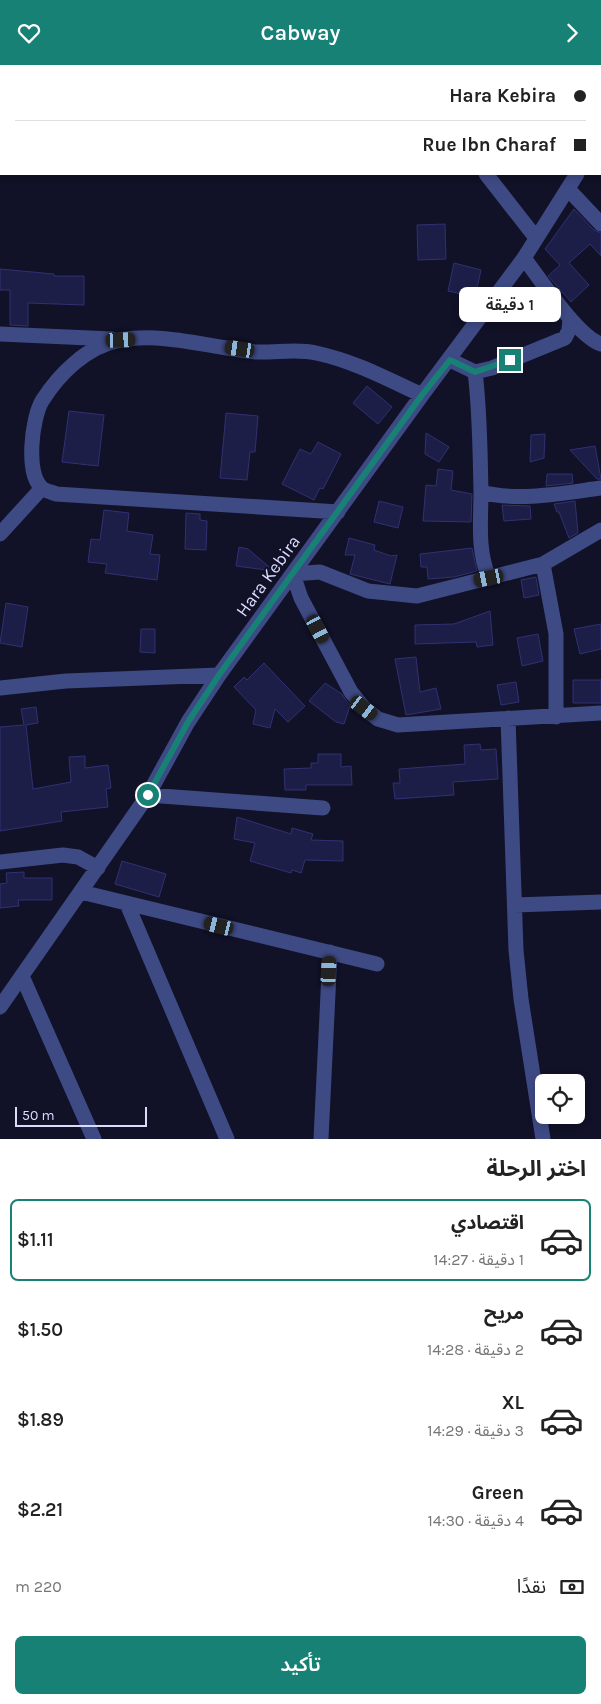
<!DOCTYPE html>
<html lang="ar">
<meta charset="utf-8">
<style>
:root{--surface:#fff;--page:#f6f6f6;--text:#222;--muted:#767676;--line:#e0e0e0;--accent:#188175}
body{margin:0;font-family:Karla,"Noto Sans Arabic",sans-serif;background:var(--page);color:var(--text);direction:rtl;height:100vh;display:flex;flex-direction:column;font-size:19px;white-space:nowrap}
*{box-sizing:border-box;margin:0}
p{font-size:16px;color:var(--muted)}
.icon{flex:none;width:28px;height:28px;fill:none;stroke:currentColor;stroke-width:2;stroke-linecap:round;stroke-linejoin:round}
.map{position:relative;height:1074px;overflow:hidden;direction:ltr}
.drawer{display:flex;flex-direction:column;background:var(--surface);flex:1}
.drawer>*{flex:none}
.hud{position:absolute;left:0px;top:0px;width:601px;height:110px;box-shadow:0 2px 8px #0003;direction:rtl;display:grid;align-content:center;height:110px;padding:0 15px;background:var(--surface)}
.fabs{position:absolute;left:535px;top:1009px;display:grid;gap:10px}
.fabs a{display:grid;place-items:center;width:50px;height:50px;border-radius:8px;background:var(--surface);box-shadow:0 2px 8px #0003;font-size:25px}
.scale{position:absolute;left:15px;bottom:12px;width:132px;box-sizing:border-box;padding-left:5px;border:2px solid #d8dcfd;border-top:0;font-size:14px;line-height:18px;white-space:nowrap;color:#d8dcfd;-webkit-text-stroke:4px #111127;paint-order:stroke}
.end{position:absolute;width:22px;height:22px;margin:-11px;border:6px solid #188175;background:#fff;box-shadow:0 0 0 2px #fff}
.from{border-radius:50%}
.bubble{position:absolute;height:35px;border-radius:8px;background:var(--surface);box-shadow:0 2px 8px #0003;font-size:16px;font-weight:600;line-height:35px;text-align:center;direction:rtl}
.car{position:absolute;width:15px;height:30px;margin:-15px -8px;border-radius:6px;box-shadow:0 0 4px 1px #0007;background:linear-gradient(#222 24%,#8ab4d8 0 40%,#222 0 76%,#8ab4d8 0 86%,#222 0)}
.hud b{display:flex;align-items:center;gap:18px;height:48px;font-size:19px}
.hud b+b{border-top:1px solid var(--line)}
.hud i{width:12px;height:12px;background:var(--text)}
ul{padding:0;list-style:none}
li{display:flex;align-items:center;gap:15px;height:82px;margin:0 10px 8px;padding:0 5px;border:2px solid transparent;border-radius:8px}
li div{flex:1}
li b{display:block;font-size:19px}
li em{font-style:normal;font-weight:600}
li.on{border-color:var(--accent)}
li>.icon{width:45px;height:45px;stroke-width:1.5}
h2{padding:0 15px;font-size:22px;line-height:60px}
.pay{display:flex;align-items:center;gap:12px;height:55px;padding:0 15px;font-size:19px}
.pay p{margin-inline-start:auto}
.primary-button{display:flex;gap:10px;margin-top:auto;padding:10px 15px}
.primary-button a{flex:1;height:58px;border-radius:8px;background:var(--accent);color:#fff;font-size:20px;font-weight:600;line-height:58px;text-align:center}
header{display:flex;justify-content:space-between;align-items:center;height:65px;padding:0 15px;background:var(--accent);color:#fff;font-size:22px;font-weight:600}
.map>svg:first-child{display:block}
.building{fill:#1d1e47;stroke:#303172}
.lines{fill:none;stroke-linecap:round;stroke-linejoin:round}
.minor{stroke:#3e4a84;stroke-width:15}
.route{stroke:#188175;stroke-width:6}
.labels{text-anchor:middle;stroke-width:4;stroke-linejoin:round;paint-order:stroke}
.street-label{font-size:18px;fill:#d8dcfd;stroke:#111127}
</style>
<header><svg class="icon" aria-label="forward" viewBox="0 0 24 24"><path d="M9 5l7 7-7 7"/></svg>Cabway<svg class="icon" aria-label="heart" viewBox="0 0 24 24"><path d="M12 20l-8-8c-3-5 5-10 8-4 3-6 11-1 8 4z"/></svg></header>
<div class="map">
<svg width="601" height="1074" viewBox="0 0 601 1074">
<rect width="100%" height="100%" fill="#111127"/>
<!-- building -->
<path class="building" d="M574 144 594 165 601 168V191L590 179 569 198 589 220 571 237 548 211 560 200 545 184Z
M445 159 446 194 418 195 417 160Z
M454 198 481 205 475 232 448 226Z
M0 204 54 209V211H84V240L28 238V261L10 260V225H0Z
M367 321 392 342 378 359 353 338Z
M69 346 104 350 98 401 62 397Z
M226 348 258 351 255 387H250L247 415 220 413Z
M426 368 449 382 439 397 425 389Z
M545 369 544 393 530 397 531 370Z
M318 377 341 389 323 424 320 423 314 435 282 419 300 384 311 389Z
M595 381 601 414H597L570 385Z
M438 404 453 406 451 425 472 429 471 457 423 456 426 420 436 421Z
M547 409H572L573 418 546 421Z
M379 436 403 442 398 463 374 457Z
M575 436 578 468 569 473 559 447H557L554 439Z
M502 440 530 441 531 454 504 456Z
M104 445 129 448 127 466 153 470 150 489 160 490 157 515 105 508 107 499 88 497 91 474 100 475Z
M186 448 200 449V455L207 456 206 485 185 484Z
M349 473 375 480 374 485 391 491 397 490 390 519 350 509 355 490H345Z
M239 482 248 484 274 506 236 501Z
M472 483 477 506 454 512 428 514 427 502H421L420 489Z
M536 512 539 530 524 533 521 515Z
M6 538 28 542 22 582 0 578Z
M490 546 493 580 477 582 476 577 415 579V560L454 559Z
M601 559V584L580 589 574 564Z
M141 564H155V588L140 587Z
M538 569 543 596 522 601 517 573Z
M416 592 420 627 436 623 441 644 406 650 395 594Z
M264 598 305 641 288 657 275 644 270 663 253 659 256 645 234 622 244 612 247 615Z
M573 615H601V638H573Z
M516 617 519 637 501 640 497 620Z
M325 618 342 629 350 641 344 659 336 657 309 636Z
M36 642 38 658 26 660 33 724 71 717 69 692 85 691V703L108 700 111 723 106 724 108 742 61 747 62 756 0 766V662L24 660 21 644Z
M480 679 481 685 496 684 498 714 453 717 454 730 395 734 393 718H400L399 704 465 699 464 680Z
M318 689H341V702L351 701 352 720H306V725H285L284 704 311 703V698H318Z
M237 752 291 769 292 763 313 769 311 775 343 776V796L305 795 301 808 292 805 291 808 250 796 255 778 234 774Z
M122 796 166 809 159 832 115 819Z
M24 807V813H52V835H18L19 841 0 843V819L7 818 6 808Z"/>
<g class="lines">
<!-- minor -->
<path class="minor" d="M358 0V1
M600 56 601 54
M600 93H601
M486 109 536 173
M568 124 601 159
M524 193C540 214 578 272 601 279
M0 269 112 274
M450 295 475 307 492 303 565 273 569 265 570 253
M475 307C480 346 480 387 481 426 481 455 477 485 489 513
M481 427C518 437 563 428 601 423
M338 447 56 429C52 427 45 426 42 423 25 409 32 353 42 336 59 309 87 281 120 275 165 267 211 283 256 287 275 288 297 283 316 288 354 296 387 314 422 330
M601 465 543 499 417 531 368 526 320 507 293 509 301 533 351 627 364 643 378 654 398 660 601 648
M0 469 42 423
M543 499 556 569V652
M0 623 66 616 219 610
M508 653 516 885 521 934 543 1074
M148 730 323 743
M0 797 63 790 78 792 98 803
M81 827 377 899
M127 839 227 1074
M515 840 601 837
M22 911 94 1074
M0 942 148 730 188 657 219 610 422 330 524 193 577 109
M321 1074 330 887"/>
</g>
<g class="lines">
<!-- route -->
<path class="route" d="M148 730 188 657 219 610 422 330 450 295 475 307 510 295"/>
</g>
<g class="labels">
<!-- street labels -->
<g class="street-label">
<text transform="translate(268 511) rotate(-54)" y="6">Hara Kebira</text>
</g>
</g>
</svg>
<div class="fabs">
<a><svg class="icon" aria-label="locate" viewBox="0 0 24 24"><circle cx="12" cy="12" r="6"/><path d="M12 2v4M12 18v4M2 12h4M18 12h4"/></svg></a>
</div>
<div class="scale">50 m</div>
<i class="end from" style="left:148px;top:730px"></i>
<i class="end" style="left:510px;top:295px"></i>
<div class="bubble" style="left:459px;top:222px;width:102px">1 دقيقة</div>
<i class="car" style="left:121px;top:275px;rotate:88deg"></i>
<i class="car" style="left:240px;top:284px;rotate:279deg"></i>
<i class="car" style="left:489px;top:513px;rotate:259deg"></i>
<i class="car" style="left:318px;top:564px;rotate:152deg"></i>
<i class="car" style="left:364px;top:643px;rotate:127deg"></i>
<i class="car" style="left:219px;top:861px;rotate:284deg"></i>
<i class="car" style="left:329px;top:906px;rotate:3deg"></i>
<div class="hud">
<b><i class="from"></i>Hara Kebira</b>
<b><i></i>Rue Ibn Charaf</b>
</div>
</div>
<section class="drawer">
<h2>اختر الرحلة</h2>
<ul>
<li class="on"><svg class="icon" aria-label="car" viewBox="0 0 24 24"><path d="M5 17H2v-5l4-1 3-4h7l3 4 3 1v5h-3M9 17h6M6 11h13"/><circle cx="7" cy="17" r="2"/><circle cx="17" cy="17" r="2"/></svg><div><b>اقتصادي</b><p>1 دقيقة · 14:27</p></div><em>$1.11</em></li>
<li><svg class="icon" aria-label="car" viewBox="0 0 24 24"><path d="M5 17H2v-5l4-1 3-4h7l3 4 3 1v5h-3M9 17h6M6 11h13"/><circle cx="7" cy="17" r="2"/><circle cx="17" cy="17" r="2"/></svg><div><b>مريح</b><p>2 دقيقة · 14:28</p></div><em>$1.50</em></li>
<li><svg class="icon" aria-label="car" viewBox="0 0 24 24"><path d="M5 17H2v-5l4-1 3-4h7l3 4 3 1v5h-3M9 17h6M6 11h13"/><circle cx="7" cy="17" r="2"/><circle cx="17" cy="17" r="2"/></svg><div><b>XL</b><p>3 دقيقة · 14:29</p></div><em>$1.89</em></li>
<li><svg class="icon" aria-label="car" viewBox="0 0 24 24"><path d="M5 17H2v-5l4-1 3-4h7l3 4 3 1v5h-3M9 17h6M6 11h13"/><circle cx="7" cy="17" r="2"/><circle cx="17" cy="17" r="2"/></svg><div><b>Green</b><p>4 دقيقة · 14:30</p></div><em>$2.21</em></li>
</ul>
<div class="pay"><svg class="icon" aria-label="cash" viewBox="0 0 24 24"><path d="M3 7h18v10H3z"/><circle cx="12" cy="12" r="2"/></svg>نقدًا<p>220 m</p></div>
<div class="primary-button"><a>تأكيد</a></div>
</section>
